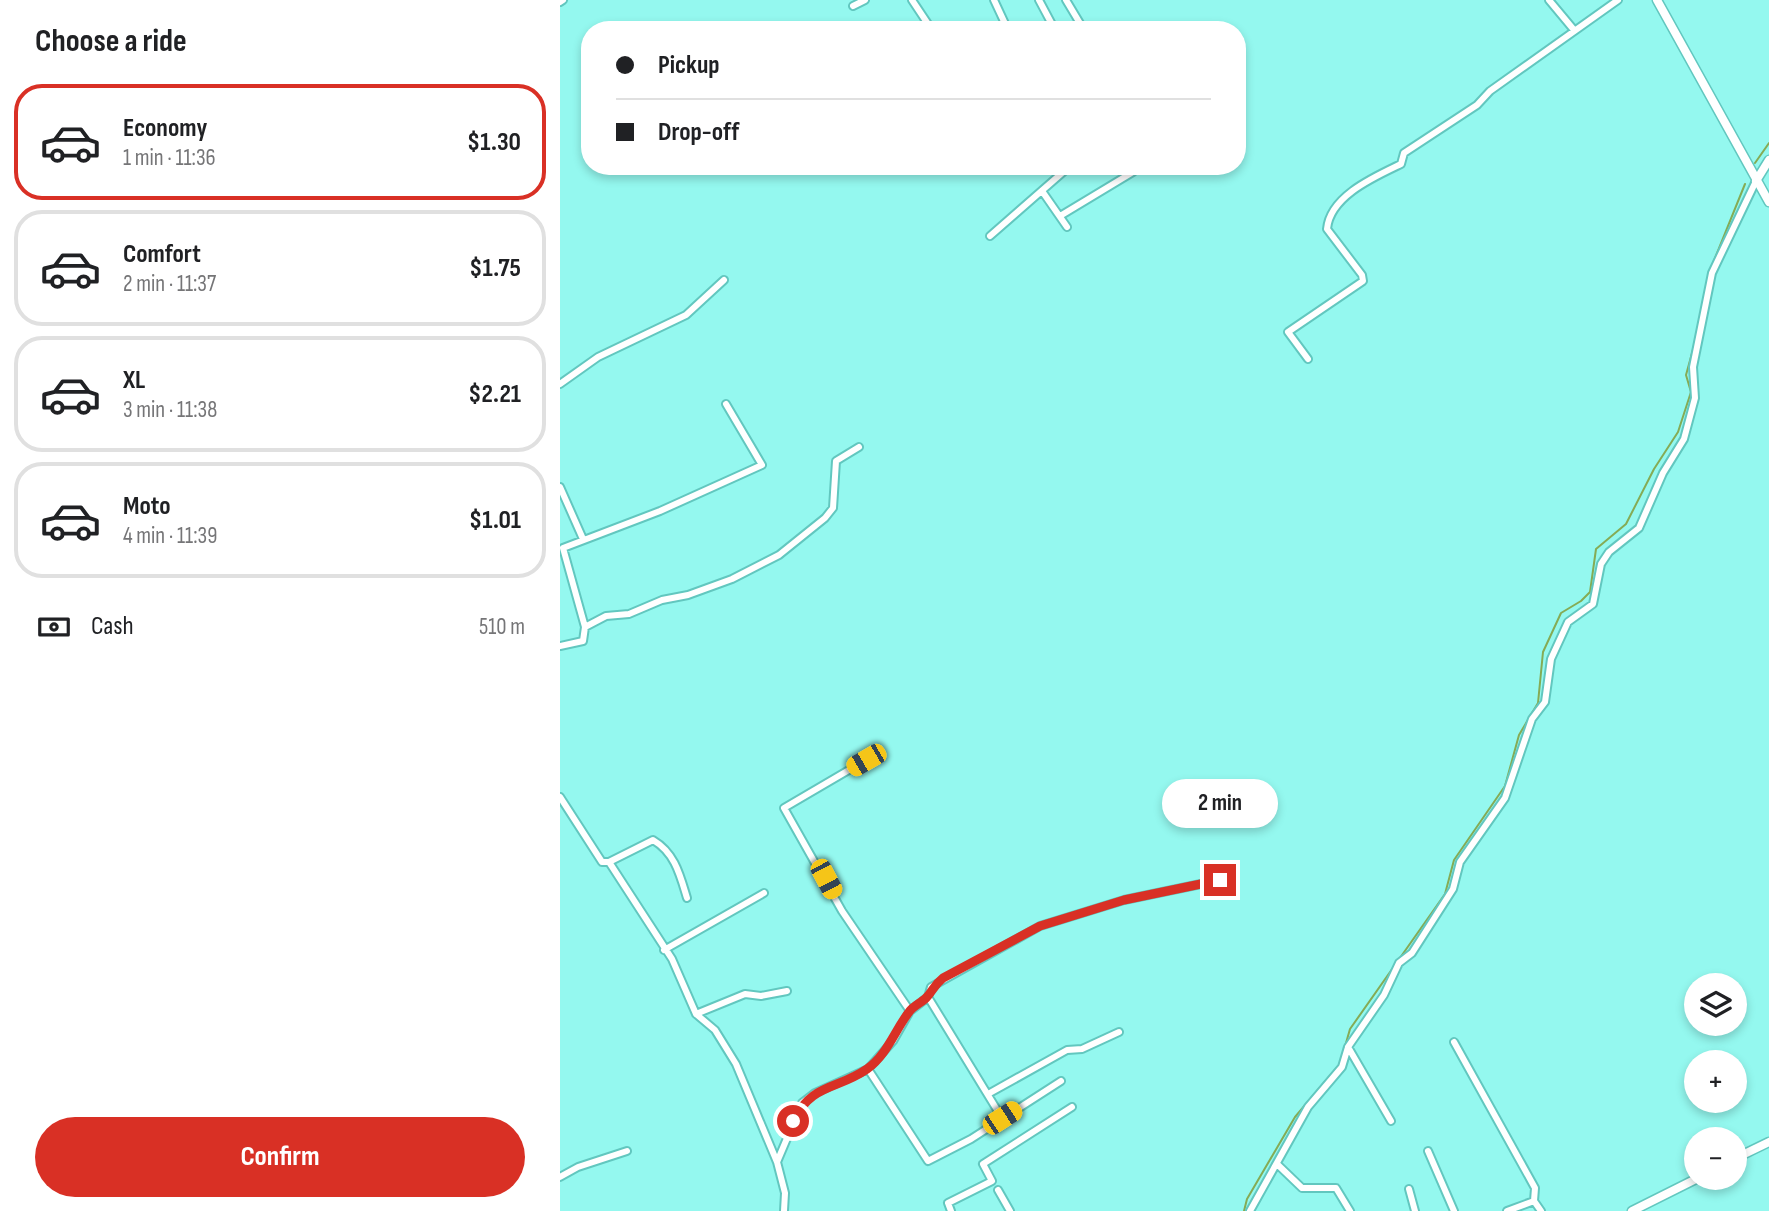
<!DOCTYPE html>
<meta charset="utf-8">
<style>
:root{--surface:#fff;--page:#f6f6f6;--text:#202124;--muted:#757577;--line:#e0e0e0;--accent:#d93025}
body{margin:0;font-family:"Sofia Sans Condensed",sans-serif;background:var(--page);color:var(--text);height:100vh;display:flex;flex-direction:column;font-size:26px;white-space:nowrap}
*{box-sizing:border-box;margin:0}
p{font-size:23px;color:var(--muted)}
.icon{flex:none;width:38px;height:38px;fill:none;stroke:currentColor;stroke-width:2;stroke-linecap:round;stroke-linejoin:round}
.map{position:relative;flex:1;overflow:hidden}
.drawer{display:flex;flex-direction:column;background:var(--surface);width:560px}
.drawer>*{flex:none}
.top-card{position:absolute;left:21px;top:21px;width:665px;height:154px;border-radius:28px;box-shadow:0 4px 10px #0003;display:grid;align-content:center;height:154px;padding:0 35px;background:var(--surface)}
.controls{position:absolute;left:1124px;top:973px;display:grid;gap:14px}
.controls a{display:grid;place-items:center;width:63px;height:63px;border-radius:50%;background:var(--surface);box-shadow:0 4px 10px #0003;font-size:35px}
.end{position:absolute;width:32px;height:32px;margin:-16px;border:9px solid #d93025;background:#fff;box-shadow:0 0 0 4px #fff}
.from{border-radius:50%}
.bubble{position:absolute;height:49px;border-radius:24px;background:var(--surface);box-shadow:0 4px 10px #0003;font-size:23px;font-weight:700;line-height:49px;text-align:center}
.car{position:absolute;width:21px;height:42px;margin:-21px -10px;border-radius:9px;box-shadow:0 0 5px 2px #0007;background:linear-gradient(#f5c518 24%,#345 0 40%,#f5c518 0 76%,#345 0 86%,#f5c518 0)}
.top-card b{display:flex;align-items:center;gap:24px;height:66px;font-size:26px}
.top-card b+b{border-top:2px solid var(--line)}
.top-card i{width:18px;height:18px;background:var(--text)}
ul{padding:0;list-style:none}
li{display:flex;align-items:center;gap:21px;height:116px;margin:0 14px 10px;padding:0 21px;border:4px solid var(--line);border-radius:28px}
li div{flex:1}
li b{display:block;font-size:26px}
li em{font-style:normal;font-weight:700}
li.on{border-color:var(--accent)}
li>.icon{width:63px;height:63px;stroke-width:1.5}
h2{padding:0 35px;font-size:32px;line-height:84px}
.pay{display:flex;align-items:center;gap:18px;height:77px;padding:0 35px;font-size:26px}
.pay p{margin-inline-start:auto}
.action{display:flex;gap:14px;margin-top:auto;padding:14px 35px}
.action a{flex:1;height:80px;border-radius:42px;background:var(--accent);color:#fff;font-size:28px;font-weight:700;line-height:80px;text-align:center}
main{display:flex;flex:1;min-height:0}
.map>svg:first-child{display:block}
.lines{fill:none;stroke-linecap:round;stroke-linejoin:round}
.stream{stroke:#85ab55;stroke-width:2}
.minor-casing{stroke:#62c7bf;stroke-width:10}
.tertiary-casing{stroke:#62c7bf;stroke-width:11}
.minor{stroke:#fff;stroke-width:6}
.tertiary{stroke:#fff;stroke-width:8}
.route{stroke:#d93025;stroke-width:9}
</style>
<main>
<section class="drawer">
<h2>Choose a ride</h2>
<ul>
<li class="on"><svg class="icon" aria-label="car" viewBox="0 0 24 24"><path d="M5 17H2v-5l4-1 3-4h7l3 4 3 1v5h-3M9 17h6M6 11h13"/><circle cx="7" cy="17" r="2"/><circle cx="17" cy="17" r="2"/></svg><div><b>Economy</b><p>1 min · 11:36</p></div><em>$1.30</em></li>
<li><svg class="icon" aria-label="car" viewBox="0 0 24 24"><path d="M5 17H2v-5l4-1 3-4h7l3 4 3 1v5h-3M9 17h6M6 11h13"/><circle cx="7" cy="17" r="2"/><circle cx="17" cy="17" r="2"/></svg><div><b>Comfort</b><p>2 min · 11:37</p></div><em>$1.75</em></li>
<li><svg class="icon" aria-label="car" viewBox="0 0 24 24"><path d="M5 17H2v-5l4-1 3-4h7l3 4 3 1v5h-3M9 17h6M6 11h13"/><circle cx="7" cy="17" r="2"/><circle cx="17" cy="17" r="2"/></svg><div><b>XL</b><p>3 min · 11:38</p></div><em>$2.21</em></li>
<li><svg class="icon" aria-label="car" viewBox="0 0 24 24"><path d="M5 17H2v-5l4-1 3-4h7l3 4 3 1v5h-3M9 17h6M6 11h13"/><circle cx="7" cy="17" r="2"/><circle cx="17" cy="17" r="2"/></svg><div><b>Moto</b><p>4 min · 11:39</p></div><em>$1.01</em></li>
</ul>
<div class="pay"><svg class="icon" aria-label="cash" viewBox="0 0 24 24"><path d="M3 7h18v10H3z"/><circle cx="12" cy="12" r="2"/></svg>Cash<p>510 m</p></div>
<div class="action"><a>Confirm</a></div>
</section>
<div class="map">
<svg width="1209" height="1211" viewBox="0 0 1209 1211">
<rect width="100%" height="100%" fill="#94f8ef"/>
<g class="lines">
<!-- stream -->
<path class="stream" d="M1195 163 1209 143
M1151 268 1185 184
M684 1211 687 1199 735 1117 780 1064 790 1029 885 894 894 860 945 786 959 735 978 703 983 652 1001 613 1021 601 1030 592 1036 549 1066 524 1094 469 1118 432 1131 392 1126 375 1137 335"/>
<defs>
<path id="minor" d="M352 0 372 30
M434 0 448 30
M479 0 495 30
M506 0 524 30
M989 0 1014 30
M0 2 3 0
M293 6 305 0
M482 191 507 227
M500 216 573 172
M430 236 510 166
M748 359 728 332 803 281 802 275 767 229C770 196 814 177 841 164L844 153 917 105 930 91 1058 0
M0 384 38 357 126 315 164 280
M0 487 23 539
M25 627 3 548 100 511 202 465 166 404
M0 646 23 641 25 627 46 616 69 614 102 600 128 595 172 579 219 555 265 518 273 508 276 461 299 447
M306 760 224 808 282 911 350 1011
M0 797 42 862H49L112 959 136 1014 155 1030 176 1064 217 1162
M49 862 93 840C115 853 120 875 127 898
M104 950 204 893
M368 997 442 1118
M136 1014 185 994 201 996 227 991
M894 1042 975 1188 974 1201 981 1211
M788 1047 831 1121
M308 1069 368 1161 411 1139 501 1081
M428 1094 507 1050 522 1049 559 1032
M868 1151 894 1211
M717 1164 742 1188H776L790 1211
M0 1177 18 1167 67 1151
M849 1189 855 1211
M438 1190 450 1211
M224 1211 225 1193 217 1162 242 1103 255 1093 308 1069 333 1041 350 1011 368 997 371 987 480 926 564 900 660 880
M391 1211 388 1203 432 1181 423 1164 512 1107
M690 1211 748 1107 782 1067 788 1047 824 995 839 963 852 953 893 889 900 862 945 798 972 719 985 702 991 659 1008 622 1033 604 1041 564 1049 552 1079 528 1103 473 1124 439 1135 398 1133 367 1152 273 1196 181
M947 1211 974 1201"/>
<path id="tertiary" d="M1097 0 1209 202
M1196 181 1209 160
M1174 1159 1209 1142
M1072 1211 1138 1178"/>
</defs>
<!-- minor casing -->
<use href="#minor" class="minor-casing"/>
<!-- tertiary casing -->
<use href="#tertiary" class="tertiary-casing"/>
<!-- minor -->
<use href="#minor" class="minor"/>
<!-- tertiary -->
<use href="#tertiary" class="tertiary"/>
</g>
<g class="lines">
<!-- route -->
<path class="route" d="M233 1121C252 1083 277 1090 307 1069 327 1055 335 1030 349 1012 353 1006 361 1003 366 998 373 991 374 985 383 978L480 926 564 900 660 880"/>
</g>
</svg>
<div class="controls">
<a><svg class="icon" aria-label="layers" viewBox="0 0 24 24"><path d="M12 4l9 5-9 5-9-5zM3 14l9 5 9-5"/></svg></a>
<a>+</a>
<a>−</a>
</div>
<i class="end from" style="left:233px;top:1121px"></i>
<i class="end" style="left:660px;top:880px"></i>
<div class="bubble" style="left:602px;top:779px;width:116px">2 min</div>
<i class="car" style="left:306px;top:760px;rotate:240deg"></i>
<i class="car" style="left:266px;top:879px;rotate:152deg"></i>
<i class="car" style="left:442px;top:1118px;rotate:57deg"></i>
<div class="top-card">
<b><i class="from"></i>Pickup</b>
<b><i></i>Drop-off</b>
</div>
</div>
</main>
